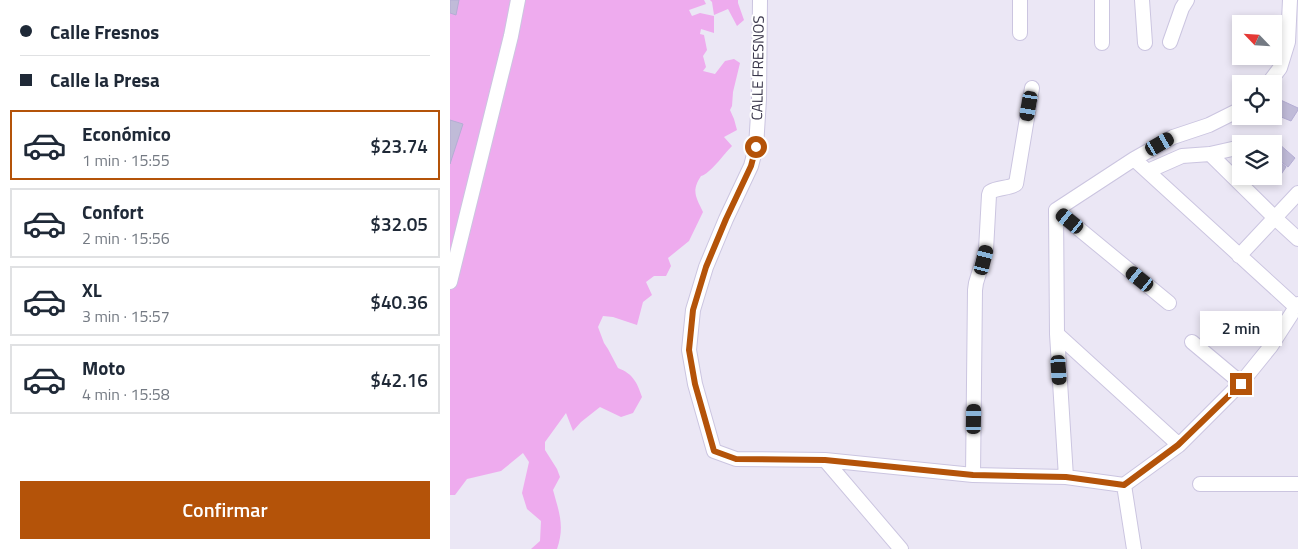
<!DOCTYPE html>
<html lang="es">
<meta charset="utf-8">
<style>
:root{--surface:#fff;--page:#f2f2f3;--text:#1f2937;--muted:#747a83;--line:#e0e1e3;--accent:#b45309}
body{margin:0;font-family:"Titillium Web",sans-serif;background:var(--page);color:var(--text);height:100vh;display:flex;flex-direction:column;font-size:19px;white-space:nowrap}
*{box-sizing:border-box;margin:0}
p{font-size:16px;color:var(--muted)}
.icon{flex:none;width:28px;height:28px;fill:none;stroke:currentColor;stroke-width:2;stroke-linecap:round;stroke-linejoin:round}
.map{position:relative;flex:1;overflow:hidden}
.drawer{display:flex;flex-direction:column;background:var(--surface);width:450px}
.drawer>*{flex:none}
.hud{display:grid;align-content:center;height:110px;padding:0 20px;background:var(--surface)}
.needle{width:32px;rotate:295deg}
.controls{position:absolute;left:782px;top:15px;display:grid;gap:10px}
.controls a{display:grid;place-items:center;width:50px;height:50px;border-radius:0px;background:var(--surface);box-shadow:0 2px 8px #0003;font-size:25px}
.end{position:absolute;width:22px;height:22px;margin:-11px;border:6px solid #b45309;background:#fff;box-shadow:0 0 0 2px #fff}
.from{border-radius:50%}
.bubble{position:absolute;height:35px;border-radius:0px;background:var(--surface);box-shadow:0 2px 8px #0003;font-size:16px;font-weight:600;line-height:35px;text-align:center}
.car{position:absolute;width:15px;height:30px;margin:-15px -8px;border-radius:6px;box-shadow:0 0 4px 1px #0007;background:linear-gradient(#222 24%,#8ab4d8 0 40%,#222 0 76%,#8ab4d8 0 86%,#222 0)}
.hud b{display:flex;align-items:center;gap:18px;height:48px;font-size:19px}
.hud b+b{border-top:1px solid var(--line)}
.hud i{width:12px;height:12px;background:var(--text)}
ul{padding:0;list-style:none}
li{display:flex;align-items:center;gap:15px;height:70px;margin:0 10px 8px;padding:0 10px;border:2px solid var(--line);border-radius:0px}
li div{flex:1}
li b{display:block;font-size:19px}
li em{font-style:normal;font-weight:600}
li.active{border-color:var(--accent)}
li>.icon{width:45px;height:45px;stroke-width:1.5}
.cta{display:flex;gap:10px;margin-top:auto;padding:10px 20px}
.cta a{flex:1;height:58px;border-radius:0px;background:var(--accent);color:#fff;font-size:20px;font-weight:600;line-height:58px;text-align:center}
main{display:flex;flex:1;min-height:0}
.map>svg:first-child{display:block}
.green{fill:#eeabee}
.building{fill:#c0bbd8;stroke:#b4add4}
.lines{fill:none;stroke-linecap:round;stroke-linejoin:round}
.minor-casing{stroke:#cbc5e0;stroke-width:16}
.minor{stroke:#fff;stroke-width:14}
.route{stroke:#b45309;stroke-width:6}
.labels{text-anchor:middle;stroke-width:4;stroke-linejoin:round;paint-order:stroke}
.street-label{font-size:15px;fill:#383549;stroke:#fff}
</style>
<main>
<section class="drawer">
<div class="hud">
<b><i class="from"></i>Calle Fresnos</b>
<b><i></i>Calle la Presa</b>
</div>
<ul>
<li class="active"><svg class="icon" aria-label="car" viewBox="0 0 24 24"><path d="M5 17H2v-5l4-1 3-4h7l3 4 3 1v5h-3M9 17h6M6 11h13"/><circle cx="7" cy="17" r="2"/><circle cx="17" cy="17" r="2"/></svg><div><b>Económico</b><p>1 min · 15:55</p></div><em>$23.74</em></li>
<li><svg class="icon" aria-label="car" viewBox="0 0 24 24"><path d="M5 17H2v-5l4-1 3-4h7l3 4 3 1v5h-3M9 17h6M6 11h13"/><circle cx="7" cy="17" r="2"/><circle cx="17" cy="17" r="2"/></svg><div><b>Confort</b><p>2 min · 15:56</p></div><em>$32.05</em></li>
<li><svg class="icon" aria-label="car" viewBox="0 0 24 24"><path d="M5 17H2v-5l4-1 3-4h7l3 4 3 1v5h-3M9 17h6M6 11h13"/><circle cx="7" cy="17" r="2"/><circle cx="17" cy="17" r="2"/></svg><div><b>XL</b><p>3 min · 15:57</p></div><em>$40.36</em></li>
<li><svg class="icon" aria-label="car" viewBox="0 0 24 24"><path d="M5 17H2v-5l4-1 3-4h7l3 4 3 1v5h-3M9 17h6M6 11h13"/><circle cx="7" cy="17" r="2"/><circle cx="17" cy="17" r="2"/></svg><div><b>Moto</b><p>4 min · 15:58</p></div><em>$42.16</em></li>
</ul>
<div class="cta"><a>Confirmar</a></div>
</section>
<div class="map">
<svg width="848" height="549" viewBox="0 0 848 549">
<rect width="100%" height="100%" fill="#ebe7f5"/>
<!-- green -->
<path class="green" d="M0 0H254L256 4 239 10 242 16 250 13 264 16V33L251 29 250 34 254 35 257 50 253 56 256 67 253 71 265 74 275 61 284 59 290 63 283 92 282 106 280 110 284 119 287 130 274 137 282 146C274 154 260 174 251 176 241 191 246 197 253 212L239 241 218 258 221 266 216 276H204L196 282 202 295 193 302 187 325 163 317 153 316 148 327 154 343 158 349 168 368C183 374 187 382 192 397L183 413 171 417 150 407 131 422 123 431 116 413 95 442V450L107 469 110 477 103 490C109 512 115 526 107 549H81L90 541 91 521 77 509 72 493 79 462 73 453 51 471 17 479 5 495H0Z
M260 0H288V3L294 20 287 26 278 9 264 15 262 2Z"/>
<!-- building -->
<path class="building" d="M0 0H9L6 15 0 13Z
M824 97 848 108V110L841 121 824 114Z
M0 120 13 124 0 164Z
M828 143 845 158 838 167 824 156V148Z
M824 157 836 167 830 176 824 172Z"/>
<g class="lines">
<defs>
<path id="minor" d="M310 0 309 99 306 147 301 166 276 219 256 267 243 310 239 350 245 384 264 451 286 459 375 460 523 475 616 477 674 485
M570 0V33
M652 0V43
M692 0 695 43
M720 42 732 8 737 0
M818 84 830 68 838 42 840 0
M760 154 825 218 848 239
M684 159 846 307
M698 171 732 156 760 154 791 147
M606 210 607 334 616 477
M606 210 684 159 723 137 759 125 791 109
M606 210 719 303
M789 256 848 193
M0 282 61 36 68 0
M607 334 729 445
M742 342 791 383
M375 460 451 549
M523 475 525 290 526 283 536 250 539 195 540 192C548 187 558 189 566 184L582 88
M750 484H848
M674 485 729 445 791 383 821 346 848 304
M674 485 684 549"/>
</defs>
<!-- minor casing -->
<use href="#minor" class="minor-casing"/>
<!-- minor -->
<use href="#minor" class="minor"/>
</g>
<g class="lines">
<!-- route -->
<path class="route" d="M306 147 301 166 276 219 256 267 243 310 239 350 245 384 264 451 286 459 375 460 523 475 616 477 674 485 728 445 791 384"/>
</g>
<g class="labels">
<!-- street labels -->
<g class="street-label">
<text transform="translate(308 68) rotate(-89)" y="5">CALLE FRESNOS</text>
</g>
</g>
</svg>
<div class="controls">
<a><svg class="needle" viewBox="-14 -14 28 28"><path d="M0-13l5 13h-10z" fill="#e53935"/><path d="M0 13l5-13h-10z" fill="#747a83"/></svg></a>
<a><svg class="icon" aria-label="locate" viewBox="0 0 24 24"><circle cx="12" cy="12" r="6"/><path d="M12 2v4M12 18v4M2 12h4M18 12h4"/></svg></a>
<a><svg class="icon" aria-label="layers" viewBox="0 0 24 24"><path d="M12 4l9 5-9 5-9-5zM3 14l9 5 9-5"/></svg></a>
</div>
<i class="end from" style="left:306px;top:147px"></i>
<i class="end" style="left:791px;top:384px"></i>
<div class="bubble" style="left:750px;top:311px;width:82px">2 min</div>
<i class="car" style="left:579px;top:106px;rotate:190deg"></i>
<i class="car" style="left:710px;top:144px;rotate:60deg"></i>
<i class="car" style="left:620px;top:221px;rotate:309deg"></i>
<i class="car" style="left:534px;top:260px;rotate:14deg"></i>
<i class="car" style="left:690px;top:279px;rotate:309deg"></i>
<i class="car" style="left:609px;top:370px;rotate:176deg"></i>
<i class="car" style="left:524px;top:419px;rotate:1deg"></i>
</div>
</main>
